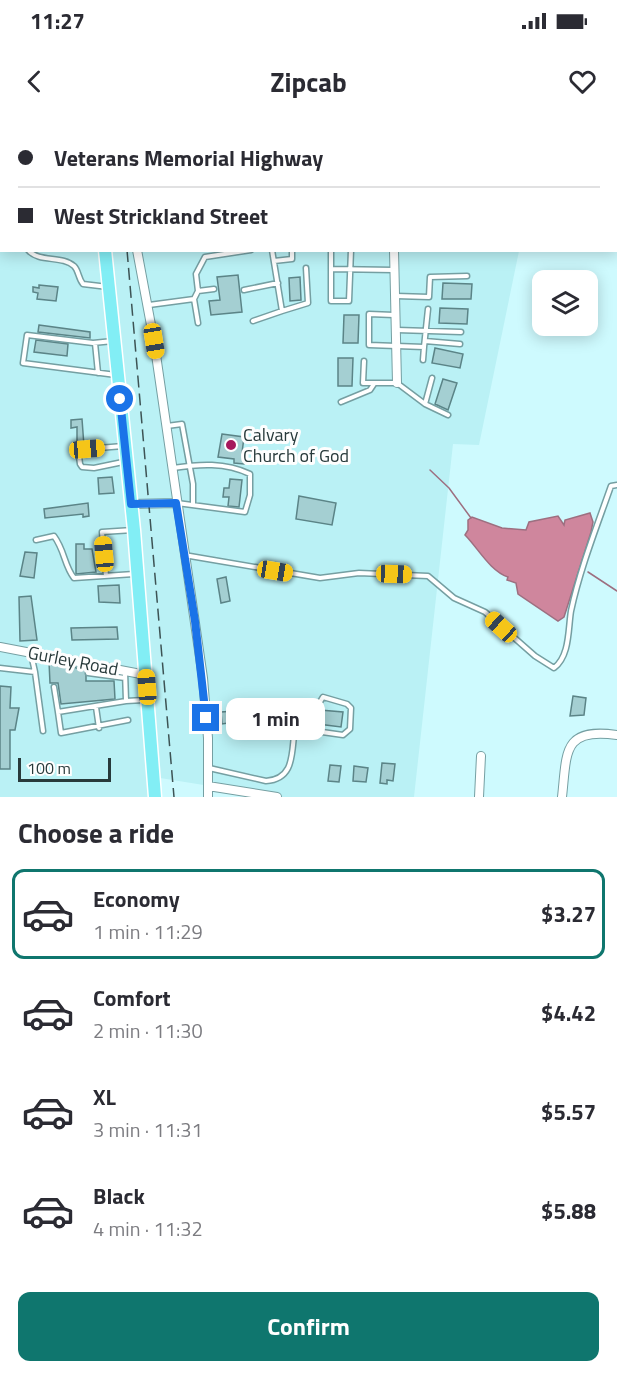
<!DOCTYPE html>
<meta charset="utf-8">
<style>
:root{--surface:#fff;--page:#f7f7f7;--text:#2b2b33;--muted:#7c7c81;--line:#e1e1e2;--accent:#0f766e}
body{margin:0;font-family:"Titillium Web",sans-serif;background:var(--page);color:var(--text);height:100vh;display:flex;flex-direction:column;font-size:22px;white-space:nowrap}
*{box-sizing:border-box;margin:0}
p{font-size:20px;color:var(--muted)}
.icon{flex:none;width:33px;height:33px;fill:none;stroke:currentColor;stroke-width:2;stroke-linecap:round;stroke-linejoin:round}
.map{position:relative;height:677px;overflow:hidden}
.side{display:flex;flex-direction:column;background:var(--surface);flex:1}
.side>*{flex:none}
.hud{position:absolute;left:0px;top:0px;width:618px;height:132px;box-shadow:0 3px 15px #0003;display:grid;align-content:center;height:132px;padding:0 18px;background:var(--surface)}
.buttons{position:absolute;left:532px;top:150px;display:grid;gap:12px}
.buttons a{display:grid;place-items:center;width:66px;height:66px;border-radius:12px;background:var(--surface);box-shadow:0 3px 15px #0003;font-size:30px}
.scale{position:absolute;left:18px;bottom:15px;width:93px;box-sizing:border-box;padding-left:6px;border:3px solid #283a3b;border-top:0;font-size:16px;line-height:21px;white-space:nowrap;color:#283a3b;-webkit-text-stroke:4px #fefefe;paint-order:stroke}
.end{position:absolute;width:27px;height:27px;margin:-14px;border:8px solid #1a73e8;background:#fff;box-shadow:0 0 0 3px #fff}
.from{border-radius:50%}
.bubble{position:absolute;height:42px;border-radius:12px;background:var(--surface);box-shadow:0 3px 15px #0003;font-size:20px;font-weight:700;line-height:42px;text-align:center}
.car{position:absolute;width:18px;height:36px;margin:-18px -9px;border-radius:8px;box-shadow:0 0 4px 2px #0007;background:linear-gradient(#f5c518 24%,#345 0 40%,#f5c518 0 76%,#345 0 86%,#f5c518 0)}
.hud b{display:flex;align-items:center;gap:21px;height:57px;font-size:22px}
.hud b+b{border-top:2px solid var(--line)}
.hud i{width:15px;height:15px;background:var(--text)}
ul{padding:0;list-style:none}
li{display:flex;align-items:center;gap:18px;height:90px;margin:0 12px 9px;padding:0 6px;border:3px solid transparent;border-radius:12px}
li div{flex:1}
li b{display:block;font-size:22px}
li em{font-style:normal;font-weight:700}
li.active{border-color:var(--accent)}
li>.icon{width:54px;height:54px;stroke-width:1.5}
h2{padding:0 18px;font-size:27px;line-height:72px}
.primary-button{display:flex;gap:12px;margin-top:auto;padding:12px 18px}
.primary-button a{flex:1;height:69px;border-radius:12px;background:var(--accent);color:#fff;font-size:24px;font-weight:700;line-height:69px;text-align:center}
.status{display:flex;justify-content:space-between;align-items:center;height:42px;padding:0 30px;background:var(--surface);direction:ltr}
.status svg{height:16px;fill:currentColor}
header{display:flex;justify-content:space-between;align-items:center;height:78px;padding:0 18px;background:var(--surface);font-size:27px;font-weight:700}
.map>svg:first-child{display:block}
.built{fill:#baf1f5}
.water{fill:#cf869d;stroke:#9d6f80;stroke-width:1.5}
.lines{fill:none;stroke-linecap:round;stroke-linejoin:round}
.stream{stroke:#9d6f80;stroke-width:1.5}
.building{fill:#a4cfd2;stroke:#5b8487;stroke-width:1.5}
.lane-casing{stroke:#759fa2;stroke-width:7}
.street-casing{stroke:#759fa2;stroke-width:10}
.secondary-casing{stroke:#759fa2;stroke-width:14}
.primary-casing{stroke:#fff;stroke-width:15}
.lane{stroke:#fff;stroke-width:4}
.street{stroke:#fff;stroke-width:8}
.secondary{stroke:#c0f6fa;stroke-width:10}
.primary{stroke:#82eef5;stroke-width:12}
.rail{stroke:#3d5354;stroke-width:1.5;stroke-dasharray:12 6;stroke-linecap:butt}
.route{stroke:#1a73e8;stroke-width:8}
.poi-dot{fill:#a6185b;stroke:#fefefe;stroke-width:2}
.labels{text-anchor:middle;stroke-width:6;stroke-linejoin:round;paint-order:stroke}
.poi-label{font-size:18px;fill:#283a3b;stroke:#fefefe;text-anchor:start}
.street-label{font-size:18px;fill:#283a3b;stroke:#fefefe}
</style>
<div class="status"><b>11:27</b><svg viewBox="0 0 49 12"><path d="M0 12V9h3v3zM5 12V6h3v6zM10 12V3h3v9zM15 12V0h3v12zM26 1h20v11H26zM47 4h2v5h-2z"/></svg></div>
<header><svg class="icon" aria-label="back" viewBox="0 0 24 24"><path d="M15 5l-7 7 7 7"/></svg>Zipcab<svg class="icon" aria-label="heart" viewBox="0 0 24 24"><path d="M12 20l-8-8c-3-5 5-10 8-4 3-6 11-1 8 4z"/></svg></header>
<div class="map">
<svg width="617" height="677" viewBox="0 0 617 677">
<rect width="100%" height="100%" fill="#cefafe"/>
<!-- built -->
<path class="built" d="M0 0H408L2 2V130L519 131 479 325 453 324 414 677H277L154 657 155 677H0Z"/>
<!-- water -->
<path class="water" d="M590 393 593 402 591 412 564 497 558 501 518 474 516 463 507 460 508 457C490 451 478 428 465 415L468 410V400L472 397 502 408 526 410 529 402 558 396 564 405 565 400Z"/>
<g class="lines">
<!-- stream -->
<path class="stream" d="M430 350 449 368 471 398
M588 452 617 471"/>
</g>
<!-- building -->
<path class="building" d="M238 155 242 192 211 195 209 181 220 180 217 157Z
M300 157 301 180 290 181 289 158Z
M443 163 472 164 471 179H442Z
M39 165 58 167 56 181 37 179 38 173 33 172V167L39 168Z
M440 188 468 189 467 204 439 203Z
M344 195H359L358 223H343Z
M39 205 90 212V218L38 212Z
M36 220 68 224 67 236 34 232Z
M435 228 463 234 460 248 432 243Z
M338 238H353L352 266H338Z
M443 259 457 263 448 290 435 284Z
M82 299 84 326H77V307L71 308V300Z
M222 314 244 317 242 333 246 334 244 344 234 343V339L218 337Z
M112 357 114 373 99 374 98 358Z
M230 359 242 360 239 387 228 386 229 377H223L224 368H229Z
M299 376 336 383 332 405 296 399Z
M88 383 89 396 83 397V394L45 398 44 389Z
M76 424H84V429H92L96 452 76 454Z
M25 432 37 433 34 458 20 456Z
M226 457 230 481 221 483 217 459Z
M119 465 120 483 99 482 98 466Z
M31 476 37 520 20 521 19 477Z
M117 507 118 519 72 520 71 508Z
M49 542 86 550V561H114L115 579 61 584 58 563H50Z
M0 566 11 567 10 588H19L15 610H10V649H0Z
M573 576 586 578 584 595 570 596Z
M320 590 343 592 341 607 318 604Z
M235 591 236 596H241V601L222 604 221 592Z
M382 643 395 644 393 661 387 660V664L380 663Z
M330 645 341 646 339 662 328 661Z
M354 646 368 648 366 662 353 661Z"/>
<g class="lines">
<defs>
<path id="lane" d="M55 0V2
M354 0V2
M229 2V0
M390 2V0
M513 2 514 0
M28 130C39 143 62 135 74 146 79 151 78 158 83 164L108 167
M272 130 282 191 308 183 306 148
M331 130V181H349L351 130
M274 141 292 139V130
M331 149 394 150
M244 170 278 163
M198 171 196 154 205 137 251 130
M396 176 429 177 430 157 467 156
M194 179 198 203
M149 185 194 179 198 171 214 169
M394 195 369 194V225L424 227 423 240
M253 201 282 191
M397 210 461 212
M113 221 93 223 27 215 23 243 116 255
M425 221 460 224
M95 223 98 253
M424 227 428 189
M364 241 363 263H397L425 284 432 258
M341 282 370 270 374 264
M425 284 448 295
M167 306 182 304 193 364V384
M123 326 87 329 79 336 80 344 82 347 94 348 123 342
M173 348C199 344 225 342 250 354V375L245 392 177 383
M36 420 54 416C65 431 64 445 74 458L134 454
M184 435 320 458 359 453 428 456 454 478 485 492 535 536 554 548C570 536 568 509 571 491 580 449 597 406 611 366L617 365
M106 456 102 412 133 410
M0 548 35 552 31 534
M125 551 126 581 144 580
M35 552 43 611
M88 553 125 558
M54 567 58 592
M126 581 58 592 61 613 128 600
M96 587 99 608
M209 648 266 661C296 659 291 631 295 608L306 605 315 611 343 615 350 609 351 588 347 584 323 577 306 605"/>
<path id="street" d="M130 0V2
M547 2 549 0
M137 130 154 221 203 558 208 618V677
M394 130 397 263
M131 384 176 383
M0 527 146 555
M208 666 277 677
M479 677 481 636
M562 677C567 633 562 607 617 615"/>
<path id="secondary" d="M78 0 82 2
M0 110H2"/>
<path id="primary" d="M91 0V2
M105 130 134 410 155 677"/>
</defs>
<!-- lane casing -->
<use href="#lane" class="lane-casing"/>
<!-- street casing -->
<use href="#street" class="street-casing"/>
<!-- secondary casing -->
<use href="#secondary" class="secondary-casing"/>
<!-- primary casing -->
<use href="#primary" class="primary-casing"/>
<!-- lane -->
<use href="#lane" class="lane"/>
<!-- street -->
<use href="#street" class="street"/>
<!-- secondary -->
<use href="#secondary" class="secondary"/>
<!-- primary -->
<use href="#primary" class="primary"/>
<!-- rail -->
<path class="rail" d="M115 0V2
M127 130 174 677"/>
</g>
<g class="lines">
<!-- route -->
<path class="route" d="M120 279 131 384 176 383 195 501 206 598"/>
</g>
<!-- markers -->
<circle class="poi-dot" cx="231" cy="325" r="6"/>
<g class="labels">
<!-- poi labels -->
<g class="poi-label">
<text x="243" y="321">Calvary<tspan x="243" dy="21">Church of God</tspan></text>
</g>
<!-- street labels -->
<g class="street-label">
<text transform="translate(73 541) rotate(11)" y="6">Gurley Road</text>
</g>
</g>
</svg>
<div class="buttons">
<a><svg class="icon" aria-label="layers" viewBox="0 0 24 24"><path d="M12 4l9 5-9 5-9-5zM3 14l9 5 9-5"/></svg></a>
</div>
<div class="scale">100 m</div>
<i class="end from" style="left:120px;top:279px"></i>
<i class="end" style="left:206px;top:598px"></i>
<div class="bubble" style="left:226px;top:578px;width:99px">1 min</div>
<i class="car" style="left:154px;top:221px;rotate:171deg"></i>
<i class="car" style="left:87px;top:329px;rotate:85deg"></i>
<i class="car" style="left:104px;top:434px;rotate:355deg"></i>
<i class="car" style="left:275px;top:451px;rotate:99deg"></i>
<i class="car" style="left:394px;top:454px;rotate:92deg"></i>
<i class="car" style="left:501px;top:507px;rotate:312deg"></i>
<i class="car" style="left:147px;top:567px;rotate:356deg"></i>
<div class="hud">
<b><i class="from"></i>Veterans Memorial Highway</b>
<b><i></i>West Strickland Street</b>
</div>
</div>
<section class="side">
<h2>Choose a ride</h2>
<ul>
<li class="active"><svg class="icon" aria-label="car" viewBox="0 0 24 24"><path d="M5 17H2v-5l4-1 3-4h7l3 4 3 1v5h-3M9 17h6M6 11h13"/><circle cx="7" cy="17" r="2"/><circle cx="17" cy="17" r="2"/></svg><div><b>Economy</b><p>1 min · 11:29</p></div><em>$3.27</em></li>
<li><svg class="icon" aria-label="car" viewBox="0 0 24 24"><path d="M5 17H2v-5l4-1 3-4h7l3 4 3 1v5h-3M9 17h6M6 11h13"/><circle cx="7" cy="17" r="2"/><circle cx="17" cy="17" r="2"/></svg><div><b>Comfort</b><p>2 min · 11:30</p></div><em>$4.42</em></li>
<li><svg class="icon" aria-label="car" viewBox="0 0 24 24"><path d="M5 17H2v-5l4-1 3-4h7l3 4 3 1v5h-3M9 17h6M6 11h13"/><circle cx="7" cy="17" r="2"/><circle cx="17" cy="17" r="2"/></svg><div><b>XL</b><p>3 min · 11:31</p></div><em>$5.57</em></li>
<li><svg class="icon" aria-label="car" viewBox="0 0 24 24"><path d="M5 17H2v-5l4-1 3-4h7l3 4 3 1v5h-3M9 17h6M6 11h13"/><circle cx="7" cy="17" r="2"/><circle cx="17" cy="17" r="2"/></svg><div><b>Black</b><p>4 min · 11:32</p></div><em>$5.88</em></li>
</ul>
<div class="primary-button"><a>Confirm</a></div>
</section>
